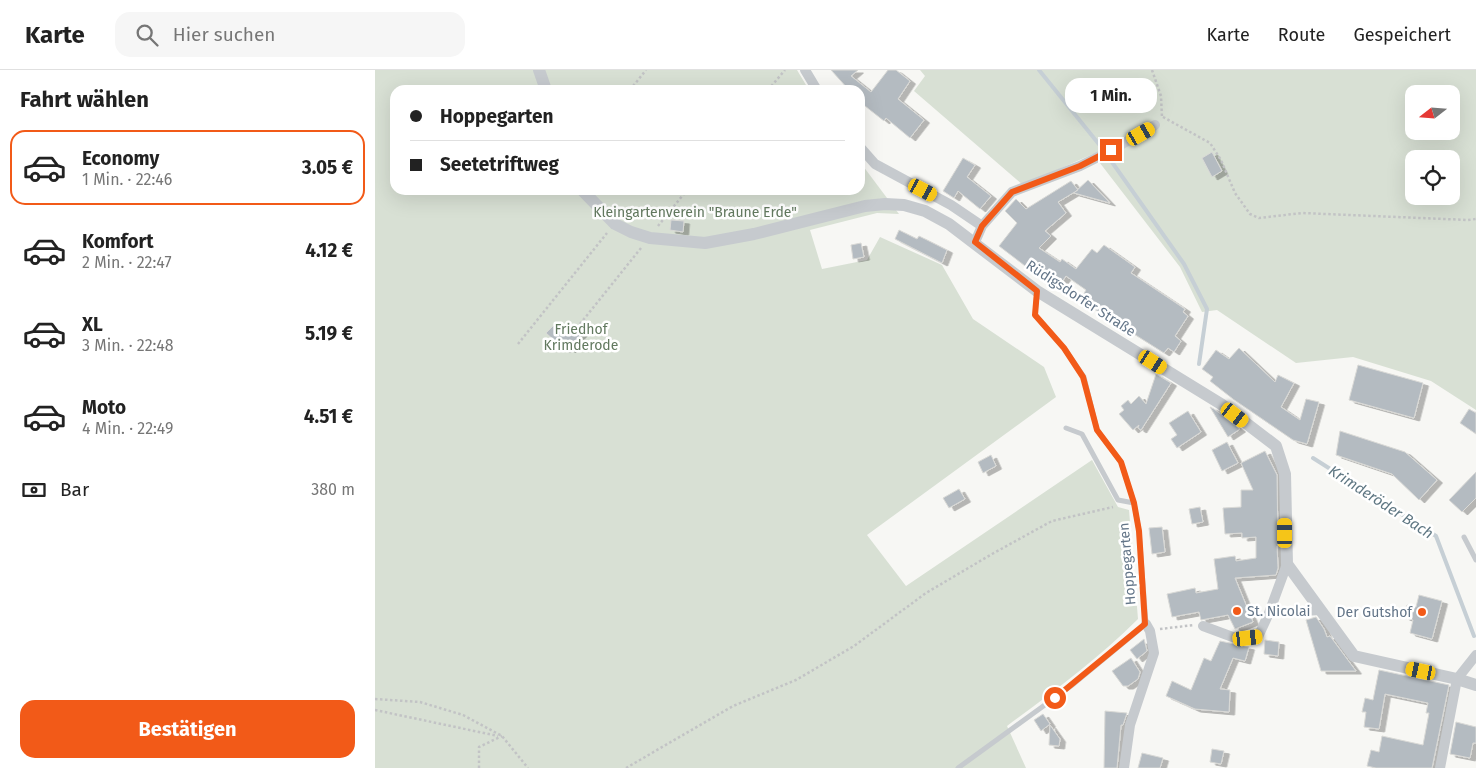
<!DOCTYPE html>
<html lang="de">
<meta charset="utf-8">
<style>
:root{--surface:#fff;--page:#f6f6f6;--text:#222;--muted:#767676;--line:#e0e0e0;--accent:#f25a18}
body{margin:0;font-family:"Fira Sans",sans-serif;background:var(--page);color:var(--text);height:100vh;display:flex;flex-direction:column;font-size:19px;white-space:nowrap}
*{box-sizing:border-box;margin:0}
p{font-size:16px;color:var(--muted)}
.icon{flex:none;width:28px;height:28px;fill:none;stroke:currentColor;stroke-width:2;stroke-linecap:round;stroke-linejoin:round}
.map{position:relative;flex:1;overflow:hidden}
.panel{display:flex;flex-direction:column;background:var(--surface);width:375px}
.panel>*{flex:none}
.banner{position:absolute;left:15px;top:15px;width:475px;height:110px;border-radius:15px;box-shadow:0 5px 20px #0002;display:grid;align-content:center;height:110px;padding:0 20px;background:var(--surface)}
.needle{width:32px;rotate:253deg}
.fabs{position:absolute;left:1030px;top:15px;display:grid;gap:10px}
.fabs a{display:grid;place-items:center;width:55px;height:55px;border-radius:10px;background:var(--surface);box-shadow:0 5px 20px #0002;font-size:25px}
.end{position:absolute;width:22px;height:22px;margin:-11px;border:6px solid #f25a18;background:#fff;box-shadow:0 0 0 2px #fff}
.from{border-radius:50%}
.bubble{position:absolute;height:35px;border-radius:15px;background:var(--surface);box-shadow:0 5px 20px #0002;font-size:16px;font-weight:700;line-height:35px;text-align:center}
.car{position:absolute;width:15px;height:30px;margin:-15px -8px;border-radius:6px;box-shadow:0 0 4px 1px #0007;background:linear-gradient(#f5c518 24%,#345 0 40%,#f5c518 0 76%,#345 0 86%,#f5c518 0)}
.banner b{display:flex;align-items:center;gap:18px;height:48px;font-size:19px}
.banner b+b{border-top:1px solid var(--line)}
.banner i{width:12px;height:12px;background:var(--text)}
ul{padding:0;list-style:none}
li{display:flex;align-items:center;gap:15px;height:75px;margin:0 10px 8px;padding:0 10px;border:2px solid transparent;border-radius:15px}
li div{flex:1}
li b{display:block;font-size:19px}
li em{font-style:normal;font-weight:700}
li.current{border-color:var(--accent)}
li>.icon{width:45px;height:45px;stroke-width:1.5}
h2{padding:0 20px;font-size:22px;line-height:60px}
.pay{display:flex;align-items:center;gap:12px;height:55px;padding:0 20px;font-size:19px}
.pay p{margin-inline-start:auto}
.primary-button{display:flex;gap:10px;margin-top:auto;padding:10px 20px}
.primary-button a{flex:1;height:58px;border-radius:15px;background:var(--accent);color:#fff;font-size:20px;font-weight:700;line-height:58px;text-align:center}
header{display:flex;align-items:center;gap:30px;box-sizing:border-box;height:70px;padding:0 25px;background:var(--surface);border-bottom:1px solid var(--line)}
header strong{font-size:24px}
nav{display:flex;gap:28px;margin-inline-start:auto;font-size:18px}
.search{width:350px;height:45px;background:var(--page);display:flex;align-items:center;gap:12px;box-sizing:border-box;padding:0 18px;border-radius:15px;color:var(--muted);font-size:19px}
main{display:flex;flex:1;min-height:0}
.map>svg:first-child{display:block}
.green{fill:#d8e0d4;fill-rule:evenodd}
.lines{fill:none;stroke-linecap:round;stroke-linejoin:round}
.stream{stroke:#c6cfd5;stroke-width:4}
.building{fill:#b4bbc1;stroke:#d9d9d6;filter:url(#shadow)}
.path{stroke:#c2c3c5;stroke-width:2.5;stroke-dasharray:2.5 2.5;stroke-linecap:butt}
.service{stroke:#c6cace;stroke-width:5}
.minor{stroke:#c6cace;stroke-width:10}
.tertiary{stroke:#c6cace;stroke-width:12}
.route{stroke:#f25a18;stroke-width:6}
.poi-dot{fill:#f25a18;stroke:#fff;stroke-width:2}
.labels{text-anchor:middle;stroke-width:5;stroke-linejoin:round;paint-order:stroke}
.park-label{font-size:14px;fill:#62795f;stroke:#fff}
.street-label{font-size:14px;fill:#637588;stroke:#fff}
.poi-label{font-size:14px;fill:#637588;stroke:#fff;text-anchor:start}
.water-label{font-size:15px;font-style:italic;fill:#5f7783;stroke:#fff}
</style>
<header>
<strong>Karte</strong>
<div class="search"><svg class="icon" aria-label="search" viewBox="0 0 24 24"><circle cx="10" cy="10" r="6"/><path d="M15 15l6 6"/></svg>Hier suchen</div>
<nav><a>Karte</a><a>Route</a><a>Gespeichert</a></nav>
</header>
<main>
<section class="panel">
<h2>Fahrt wählen</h2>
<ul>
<li class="current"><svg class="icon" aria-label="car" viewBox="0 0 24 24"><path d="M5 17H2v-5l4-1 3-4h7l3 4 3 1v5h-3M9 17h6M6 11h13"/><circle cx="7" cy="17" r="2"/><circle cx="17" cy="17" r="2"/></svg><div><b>Economy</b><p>1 Min. · 22:46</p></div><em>3.05 €</em></li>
<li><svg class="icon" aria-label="car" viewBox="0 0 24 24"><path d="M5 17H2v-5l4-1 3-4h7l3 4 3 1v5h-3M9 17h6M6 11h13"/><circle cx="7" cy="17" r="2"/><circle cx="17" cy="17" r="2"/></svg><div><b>Komfort</b><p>2 Min. · 22:47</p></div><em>4.12 €</em></li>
<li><svg class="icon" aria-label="car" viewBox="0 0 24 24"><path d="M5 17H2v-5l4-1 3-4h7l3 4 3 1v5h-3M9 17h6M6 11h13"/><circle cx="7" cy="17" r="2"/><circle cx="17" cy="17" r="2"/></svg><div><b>XL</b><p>3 Min. · 22:48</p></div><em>5.19 €</em></li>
<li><svg class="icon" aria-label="car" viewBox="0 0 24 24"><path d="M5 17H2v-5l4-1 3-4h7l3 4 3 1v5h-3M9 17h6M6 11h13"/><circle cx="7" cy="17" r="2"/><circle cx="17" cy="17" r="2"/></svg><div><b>Moto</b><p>4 Min. · 22:49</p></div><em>4.51 €</em></li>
</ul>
<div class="pay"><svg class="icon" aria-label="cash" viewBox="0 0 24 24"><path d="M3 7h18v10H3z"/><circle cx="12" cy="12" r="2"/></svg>Bar<p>380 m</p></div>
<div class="primary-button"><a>Bestätigen</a></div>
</section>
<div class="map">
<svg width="1101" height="698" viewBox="0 0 1101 698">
<defs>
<filter id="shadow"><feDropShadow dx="5.5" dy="3" stdDeviation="0" flood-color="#0004"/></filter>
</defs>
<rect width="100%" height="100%" fill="#f7f7f4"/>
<!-- green -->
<path class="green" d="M0 0H422L434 20H20V120H485V92L524 144 502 143 435 160 447 199 492 190 505 167 567 195 598 249 669 297 681 327 492 465 531 516 717 390 743 437 754 440 763 549C723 589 678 622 632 656L651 698H0Z
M545 0H1101V340L1056 311 978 287 921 293 842 240 827 242 805 197 718 84 648 115 539 21 550 6ZM1039 24H1076V61H1039ZM1039 89H1076V126H1039Z"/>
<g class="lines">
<!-- stream -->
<path class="stream" d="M664 0 727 78 809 194 832 239 824 294
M938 388 1061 466 1099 566"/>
</g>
<!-- building -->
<path class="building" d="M456 0H483L476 6 496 22 513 0H521L535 11 523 29 549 50 535 68 511 48 509 51 485 32V20H474Z
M837 82 847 101 837 107 827 88Z
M588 88 600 95 592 107 616 126 605 139 583 121 579 128 568 121Z
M713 110 735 133 699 123Z
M696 111 703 120 683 132 691 143 670 161 676 166 664 178 685 192 687 189 701 199 717 179 722 183 729 175 760 197 756 203 810 239 808 242 813 246 800 266 806 271 799 282 793 278 789 283 705 230 711 220 691 206 684 216 663 202 658 201V202L624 176 642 153 630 141 641 129 651 139Z
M296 150 309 151 308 162 295 160Z
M524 160 542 169 544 166 572 180 567 193 520 169Z
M486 173 489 187 478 189 476 175Z
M194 254 197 257 198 255 207 263 204 266 207 268 195 280 192 277 190 280 171 263 179 255 187 262Z
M864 278 900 312 903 305 919 313 906 337 925 350 931 329 944 332 932 374 918 370 858 329 835 311 838 307 827 299 841 280 854 289Z
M983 295 1048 313 1039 348 974 330Z
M781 304 796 313 766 360 763 358 764 355 758 360 744 344 749 340 746 336 753 330 756 334 764 326 771 334Z
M835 337 839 339 865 359 853 367Z
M1094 339 1101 343V364L1085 353Z
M813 341 826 362 802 378 796 369 802 365 794 353Z
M965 361 1030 382 1062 410 1044 430 1017 404 961 385Z
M852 372 863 393 847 401 837 380Z
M890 381 902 405 903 476H902L903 498 901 505 860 508 878 552 860 559 853 545 826 550 824 542 797 547 792 524 820 518 821 523 843 519 839 489 860 486 861 491 881 488V467L867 468V463L850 464 848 438 866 437V420H878L866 393Z
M616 385 621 396 608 403 603 392Z
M1101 402V428L1087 442 1074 430Z
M584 419 590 429 574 438 568 428Z
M825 437 828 452 817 454 814 439Z
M787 457 790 482 777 484 774 458Z
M1044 525 1067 531 1057 569 1035 563 1038 550 1029 547 1032 535 1041 537Z
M941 547 949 559 952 567 955 566 981 601H946L931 550Z
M769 569 772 581 762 589 755 580Z
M890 570 904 572 903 586 889 584Z
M845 571 874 577 870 591 858 588 845 619 855 620 854 642 820 639 791 626 797 611 816 620 829 588 836 591Z
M756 588 765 602 763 609 753 616H748L737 601Z
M1004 600 1074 615 1057 698H1001L992 696 996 680 1004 682 1007 666 1048 675 1054 643H1051L1053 633 1010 624 1004 659 989 657 991 642H987L990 628 998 630Z
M730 641 752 643 748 655H746L742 698H729Z
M668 644 675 654 666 661 659 650Z
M1081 652 1101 657V673H1098L1095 688 1075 684Z
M675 655 685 669 684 676 674 675Z
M837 679 849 681 846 694 835 692Z
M767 683 788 688 785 698H763Z"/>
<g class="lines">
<!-- path -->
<path class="path" d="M777 0 786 26 787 47
M255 20 271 0
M393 20 410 0
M788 47 835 73 846 90 860 123 875 144 884 148 927 143 1093 150 1101 149
M283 156 312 120
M205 254 266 178
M143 274 232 163
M785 559 819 555
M0 629 45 632 88 645 127 666 153 698
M0 640 123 666
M104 698V677L127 666
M251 698 358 636 421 610 479 576 551 523 617 484 677 451 738 437"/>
<!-- service -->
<path class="service" d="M691 358 707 364 743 430 759 433
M1089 467 1101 490
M583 698 696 616 771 554 764 461 759 433 746 392 722 360 709 307 689 278 660 245 662 221"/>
<!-- minor -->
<path class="minor" d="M430 0 442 20
M485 77 500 94 576 135 607 156
M600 172 607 156 637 122 705 96 737 80 780 55
M894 543 912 494
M828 556 863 569 883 567 894 543 945 540
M749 698 755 655 779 583 775 561 771 554
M1065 698 1082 609 1101 585"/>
<!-- tertiary -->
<path class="tertiary" d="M164 0 171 20
M207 120 240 154 256 162 275 168 330 173 379 164 490 136 510 134 529 135 550 141 574 154 662 221 846 334 901 376 910 404 912 494 979 586 1082 609 1101 615"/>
</g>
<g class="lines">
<!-- route -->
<path class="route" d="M680 628 770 554 764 461 759 433 746 392 722 360 708 307 689 278 660 245 662 221 600 172 607 156 637 122 705 96 736 80"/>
</g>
<!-- markers -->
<g class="poi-dot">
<circle cx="862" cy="541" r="5"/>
<circle cx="1047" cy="542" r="5"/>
</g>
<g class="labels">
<!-- park labels -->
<g class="park-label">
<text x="320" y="147">Kleingartenverein "Braune Erde"</text>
<text x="206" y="264">Friedhof<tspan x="206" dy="16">Krimderode</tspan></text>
</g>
<!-- street labels -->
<g class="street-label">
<text transform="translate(706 228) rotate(33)" y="5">Rüdigsdorfer Straße</text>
<text transform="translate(752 494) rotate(-95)" y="5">Hoppegarten</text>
</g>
<!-- poi labels -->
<g class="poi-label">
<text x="872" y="546">St. Nicolai</text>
<text x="1037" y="547" text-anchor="end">Der Gutshof</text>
</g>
<!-- water labels -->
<g class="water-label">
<text transform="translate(1006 432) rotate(33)" y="5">Krimderöder Bach</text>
</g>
</g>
</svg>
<div class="fabs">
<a><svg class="needle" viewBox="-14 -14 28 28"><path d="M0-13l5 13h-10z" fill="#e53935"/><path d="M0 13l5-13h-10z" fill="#767676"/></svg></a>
<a><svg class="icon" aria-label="locate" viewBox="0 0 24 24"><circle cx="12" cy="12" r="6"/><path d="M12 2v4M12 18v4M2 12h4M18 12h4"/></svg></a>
</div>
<i class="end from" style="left:680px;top:628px"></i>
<i class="end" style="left:736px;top:80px"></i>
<div class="bubble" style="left:690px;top:8px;width:92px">1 Min.</div>
<i class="car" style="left:766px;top:64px;rotate:60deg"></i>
<i class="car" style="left:548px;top:120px;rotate:118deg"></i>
<i class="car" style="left:778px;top:292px;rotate:122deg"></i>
<i class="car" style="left:860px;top:345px;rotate:127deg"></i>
<i class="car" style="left:910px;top:463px;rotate:0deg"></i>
<i class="car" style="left:873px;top:568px;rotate:84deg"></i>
<i class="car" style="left:1046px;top:601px;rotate:282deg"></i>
<div class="banner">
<b><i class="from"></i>Hoppegarten</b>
<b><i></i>Seetetriftweg</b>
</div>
</div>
</main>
